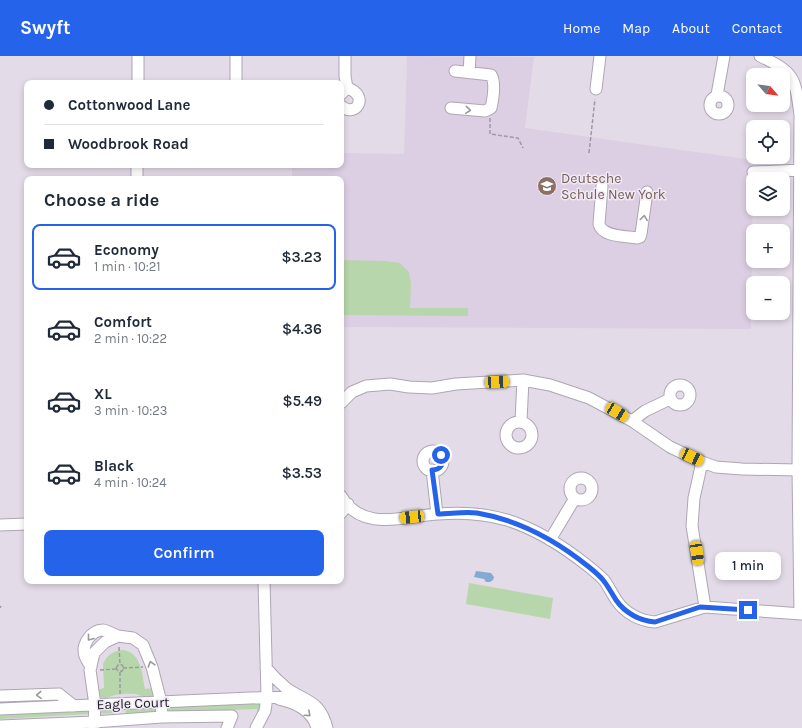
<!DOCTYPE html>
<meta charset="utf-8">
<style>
:root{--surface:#fff;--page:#f2f2f3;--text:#1f2937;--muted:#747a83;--line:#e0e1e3;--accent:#2563eb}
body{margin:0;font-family:Karla,sans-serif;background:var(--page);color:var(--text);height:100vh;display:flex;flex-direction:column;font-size:15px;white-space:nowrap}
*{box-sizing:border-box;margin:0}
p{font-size:13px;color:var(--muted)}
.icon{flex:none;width:22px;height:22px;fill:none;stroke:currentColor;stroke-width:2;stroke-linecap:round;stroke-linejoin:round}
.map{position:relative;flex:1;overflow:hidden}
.drawer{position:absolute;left:24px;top:120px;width:320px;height:408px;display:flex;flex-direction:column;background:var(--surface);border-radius:8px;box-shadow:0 2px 6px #0003}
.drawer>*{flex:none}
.guide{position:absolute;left:24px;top:24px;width:320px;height:88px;border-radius:8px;box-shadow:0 2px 6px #0003;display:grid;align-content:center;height:88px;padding:0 20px;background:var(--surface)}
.needle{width:26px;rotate:118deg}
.buttons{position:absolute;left:746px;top:12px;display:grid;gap:8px}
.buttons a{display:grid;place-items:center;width:44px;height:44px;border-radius:8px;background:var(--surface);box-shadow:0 2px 6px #0003;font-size:20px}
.end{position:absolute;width:18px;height:18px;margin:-9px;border:5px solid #2563eb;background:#fff;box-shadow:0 0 0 2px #fff}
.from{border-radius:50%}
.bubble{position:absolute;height:28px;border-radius:8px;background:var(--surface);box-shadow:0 2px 6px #0003;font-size:13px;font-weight:600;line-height:28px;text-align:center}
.car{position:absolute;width:12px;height:24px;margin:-12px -6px;border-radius:5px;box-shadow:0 0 3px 1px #0007;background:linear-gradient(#f5c518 24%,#345 0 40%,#f5c518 0 76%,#345 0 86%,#f5c518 0)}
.guide b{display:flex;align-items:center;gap:14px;height:38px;font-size:15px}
.guide b+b{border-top:1px solid var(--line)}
.guide i{width:10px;height:10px;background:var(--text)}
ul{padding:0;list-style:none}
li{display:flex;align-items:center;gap:12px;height:66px;margin:0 8px 6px;padding:0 12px;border:2px solid transparent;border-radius:8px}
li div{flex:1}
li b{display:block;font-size:15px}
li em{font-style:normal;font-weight:600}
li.on{border-color:var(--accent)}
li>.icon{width:36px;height:36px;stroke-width:1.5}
h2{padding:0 20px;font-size:18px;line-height:48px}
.primary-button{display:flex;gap:8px;margin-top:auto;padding:8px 20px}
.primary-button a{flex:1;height:46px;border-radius:8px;background:var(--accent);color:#fff;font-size:16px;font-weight:600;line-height:46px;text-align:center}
header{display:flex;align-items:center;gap:24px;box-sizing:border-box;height:56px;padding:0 20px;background:var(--accent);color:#fff}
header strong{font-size:19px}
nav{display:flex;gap:22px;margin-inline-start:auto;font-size:14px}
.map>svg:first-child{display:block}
.education{fill:#ddcfe3}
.green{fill:#b7d6ab}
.water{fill:#83aad4}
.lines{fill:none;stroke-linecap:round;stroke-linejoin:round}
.minor-casing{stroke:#aea6b3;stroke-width:13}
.path{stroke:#9f99a3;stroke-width:1.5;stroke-dasharray:4 2;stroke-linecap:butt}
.minor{stroke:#fff;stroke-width:11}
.oneway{stroke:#9a989b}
.route{stroke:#2563eb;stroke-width:5}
.labels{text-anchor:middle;stroke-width:3;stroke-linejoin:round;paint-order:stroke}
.education-label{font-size:14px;fill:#785e54;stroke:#f0e9f6;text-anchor:start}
.street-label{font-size:14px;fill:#1e1b20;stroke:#f0e9f6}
</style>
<header>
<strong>Swyft</strong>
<nav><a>Home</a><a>Map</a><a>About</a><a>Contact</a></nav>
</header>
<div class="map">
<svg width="802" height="672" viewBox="0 0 802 672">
<rect width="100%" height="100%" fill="#e3dbe8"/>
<!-- education -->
<path class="education" d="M407 0 534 1 525 72 753 104 751 273 341 271V123H292V109H341V97L404 98Z"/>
<!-- green -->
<path class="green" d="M341 204 385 205 400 207 409 216 411 228 410 252H468V260L341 259Z
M469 527 553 542 550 563 466 548Z
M124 594C142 598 142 618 145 633L153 632 154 637 151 642C144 642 141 639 135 638 125 637 113 638 105 643L99 641 97 634 104 632 103 608C107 599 114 594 124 594Z
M258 646 263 648 258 660 257 653 128 658 125 656 128 652Z
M86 653 88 655V658L0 663V658Z
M100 653H115L117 657 98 658Z"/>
<!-- water -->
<path class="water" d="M476 515 491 517 494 521 493 524 490 526H486L484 523 474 521Z"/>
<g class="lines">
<defs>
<path id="minor" d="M236 0V27
M345 0V20L347 32
M760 0C795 17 795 21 800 59L798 414 800 558
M469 16 470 0
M138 27V0
M596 33 600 0
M341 38 347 32C370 39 356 63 341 50
M717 39 724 0
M710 49a9 9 0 1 1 18 0a9 9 0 1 1-18 0Z
M451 52 485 55 491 52C493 43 496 27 491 19L455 15
M753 116 802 114
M137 123V109
M602 130 599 168C602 181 626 180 637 182L640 181 641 178 647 136
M670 339a10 10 0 1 1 20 0a10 10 0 1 1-20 0Z
M341 347 352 336 366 330 390 328 409 331 432 332 456 328 523 324 550 329 589 342 632 365 670 391 702 406 716 411 742 413 798 414
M521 365 523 324
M632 365 645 355 670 343
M506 379a13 13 0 1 1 26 0a13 13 0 1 1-26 0Z
M423 405a10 10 0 1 1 20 0a10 10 0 1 1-20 0Z
M702 406 694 442 692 470 705 551
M432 414 437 458
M570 433a11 11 0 1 1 22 0a11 11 0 1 1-22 0Z
M341 440C362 477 405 460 438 458 462 456 483 457 507 464 536 473 564 491 588 510 593 514 599 519 604 524 609 531 612 538 617 545 625 557 640 565 655 566L705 551 802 558
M341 457 348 448
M0 469 27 468
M550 484 575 442
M91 611C89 607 86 603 85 600 81 589 91 574 103 574 108 575 113 578 118 580
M266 612C272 619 279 626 286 632 306 646 320 644 327 672
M0 640 59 638 74 650
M279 643C295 646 313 655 317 672
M0 653 298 640
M162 661 161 646 152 611 143 589 133 582 118 580 105 586 94 597 90 614 95 649 94 666 162 661 232 660 227 672
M0 670 94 666V672
M256 672 265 655 267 641 264 525"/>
</defs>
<!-- minor casing -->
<use href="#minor" class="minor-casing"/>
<!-- path -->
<path class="path" d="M490 62V78L518 82 523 92
M589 97 595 43
M0 552 1 550
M119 591 120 609
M116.5 612a3.5 3.5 0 1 1 7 0a3.5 3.5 0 1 1-7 0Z
M123 612 143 611
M100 614 116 613
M120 616V638"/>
<!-- minor -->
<use href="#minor" class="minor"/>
</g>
<!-- one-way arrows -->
<defs><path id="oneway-chevron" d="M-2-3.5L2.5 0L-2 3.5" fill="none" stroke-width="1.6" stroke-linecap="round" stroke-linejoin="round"/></defs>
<g class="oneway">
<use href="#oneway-chevron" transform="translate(468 54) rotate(5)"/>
<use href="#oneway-chevron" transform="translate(644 162) rotate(-82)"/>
<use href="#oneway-chevron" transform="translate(90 582) rotate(128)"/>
<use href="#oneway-chevron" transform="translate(151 608) rotate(-107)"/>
<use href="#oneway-chevron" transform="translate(39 639) rotate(178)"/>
<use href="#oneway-chevron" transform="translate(308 658) rotate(42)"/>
</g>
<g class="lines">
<!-- route -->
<path class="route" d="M441 399C445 407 441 414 432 414L438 458C450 458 465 455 477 457 519 464 557 485 589 511 594 515 599 519 603 524 608 530 612 538 616 544 625 557 640 565 655 566L700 551 748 554"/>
</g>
<!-- icons -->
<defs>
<symbol id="school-disc" viewBox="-11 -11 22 22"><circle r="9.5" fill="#8d6e63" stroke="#f0e9f6"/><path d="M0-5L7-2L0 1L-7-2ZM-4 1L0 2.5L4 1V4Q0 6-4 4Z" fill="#fff"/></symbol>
</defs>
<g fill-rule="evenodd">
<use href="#school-disc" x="536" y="119" width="22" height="22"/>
</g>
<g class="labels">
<!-- education labels -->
<g class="education-label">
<text x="561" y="127">Deutsche<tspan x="561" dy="16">Schule New York</tspan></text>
</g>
<!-- street labels -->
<g class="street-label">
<text transform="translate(133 647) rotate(-2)" y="5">Eagle Court</text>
</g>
</g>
</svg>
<div class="buttons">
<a><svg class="needle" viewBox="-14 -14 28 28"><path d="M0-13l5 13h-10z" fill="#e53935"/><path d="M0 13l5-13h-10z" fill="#747a83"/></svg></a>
<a><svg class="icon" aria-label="locate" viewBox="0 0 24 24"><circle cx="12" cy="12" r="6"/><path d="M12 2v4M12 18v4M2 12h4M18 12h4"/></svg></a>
<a><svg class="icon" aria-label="layers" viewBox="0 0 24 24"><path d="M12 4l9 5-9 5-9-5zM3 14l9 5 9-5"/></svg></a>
<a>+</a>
<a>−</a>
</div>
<i class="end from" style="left:441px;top:399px"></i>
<i class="end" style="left:748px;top:554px"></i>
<div class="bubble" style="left:715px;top:496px;width:66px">1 min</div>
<i class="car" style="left:497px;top:326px;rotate:87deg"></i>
<i class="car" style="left:617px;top:356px;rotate:121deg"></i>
<i class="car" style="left:692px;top:401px;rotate:115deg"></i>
<i class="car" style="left:412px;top:461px;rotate:264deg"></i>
<i class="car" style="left:697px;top:497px;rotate:172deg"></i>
<div class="guide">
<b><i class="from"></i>Cottonwood Lane</b>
<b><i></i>Woodbrook Road</b>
</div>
<section class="drawer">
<h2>Choose a ride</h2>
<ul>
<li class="on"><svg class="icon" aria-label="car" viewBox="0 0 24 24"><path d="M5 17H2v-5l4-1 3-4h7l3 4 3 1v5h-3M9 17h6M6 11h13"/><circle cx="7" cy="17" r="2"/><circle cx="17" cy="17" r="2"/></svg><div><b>Economy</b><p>1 min · 10:21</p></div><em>$3.23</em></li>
<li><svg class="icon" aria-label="car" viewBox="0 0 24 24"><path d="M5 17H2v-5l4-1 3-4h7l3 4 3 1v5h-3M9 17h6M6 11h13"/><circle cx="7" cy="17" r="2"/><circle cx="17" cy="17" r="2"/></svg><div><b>Comfort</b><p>2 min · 10:22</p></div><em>$4.36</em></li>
<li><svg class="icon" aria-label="car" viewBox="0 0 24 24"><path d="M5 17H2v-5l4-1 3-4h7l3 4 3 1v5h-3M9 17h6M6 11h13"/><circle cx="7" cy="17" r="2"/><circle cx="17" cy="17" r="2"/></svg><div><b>XL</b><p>3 min · 10:23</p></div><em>$5.49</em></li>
<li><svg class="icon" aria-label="car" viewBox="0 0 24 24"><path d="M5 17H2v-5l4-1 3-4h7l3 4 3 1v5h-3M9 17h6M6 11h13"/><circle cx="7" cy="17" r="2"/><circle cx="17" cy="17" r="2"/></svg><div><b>Black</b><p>4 min · 10:24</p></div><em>$3.53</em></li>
</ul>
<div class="primary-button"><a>Confirm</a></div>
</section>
</div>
